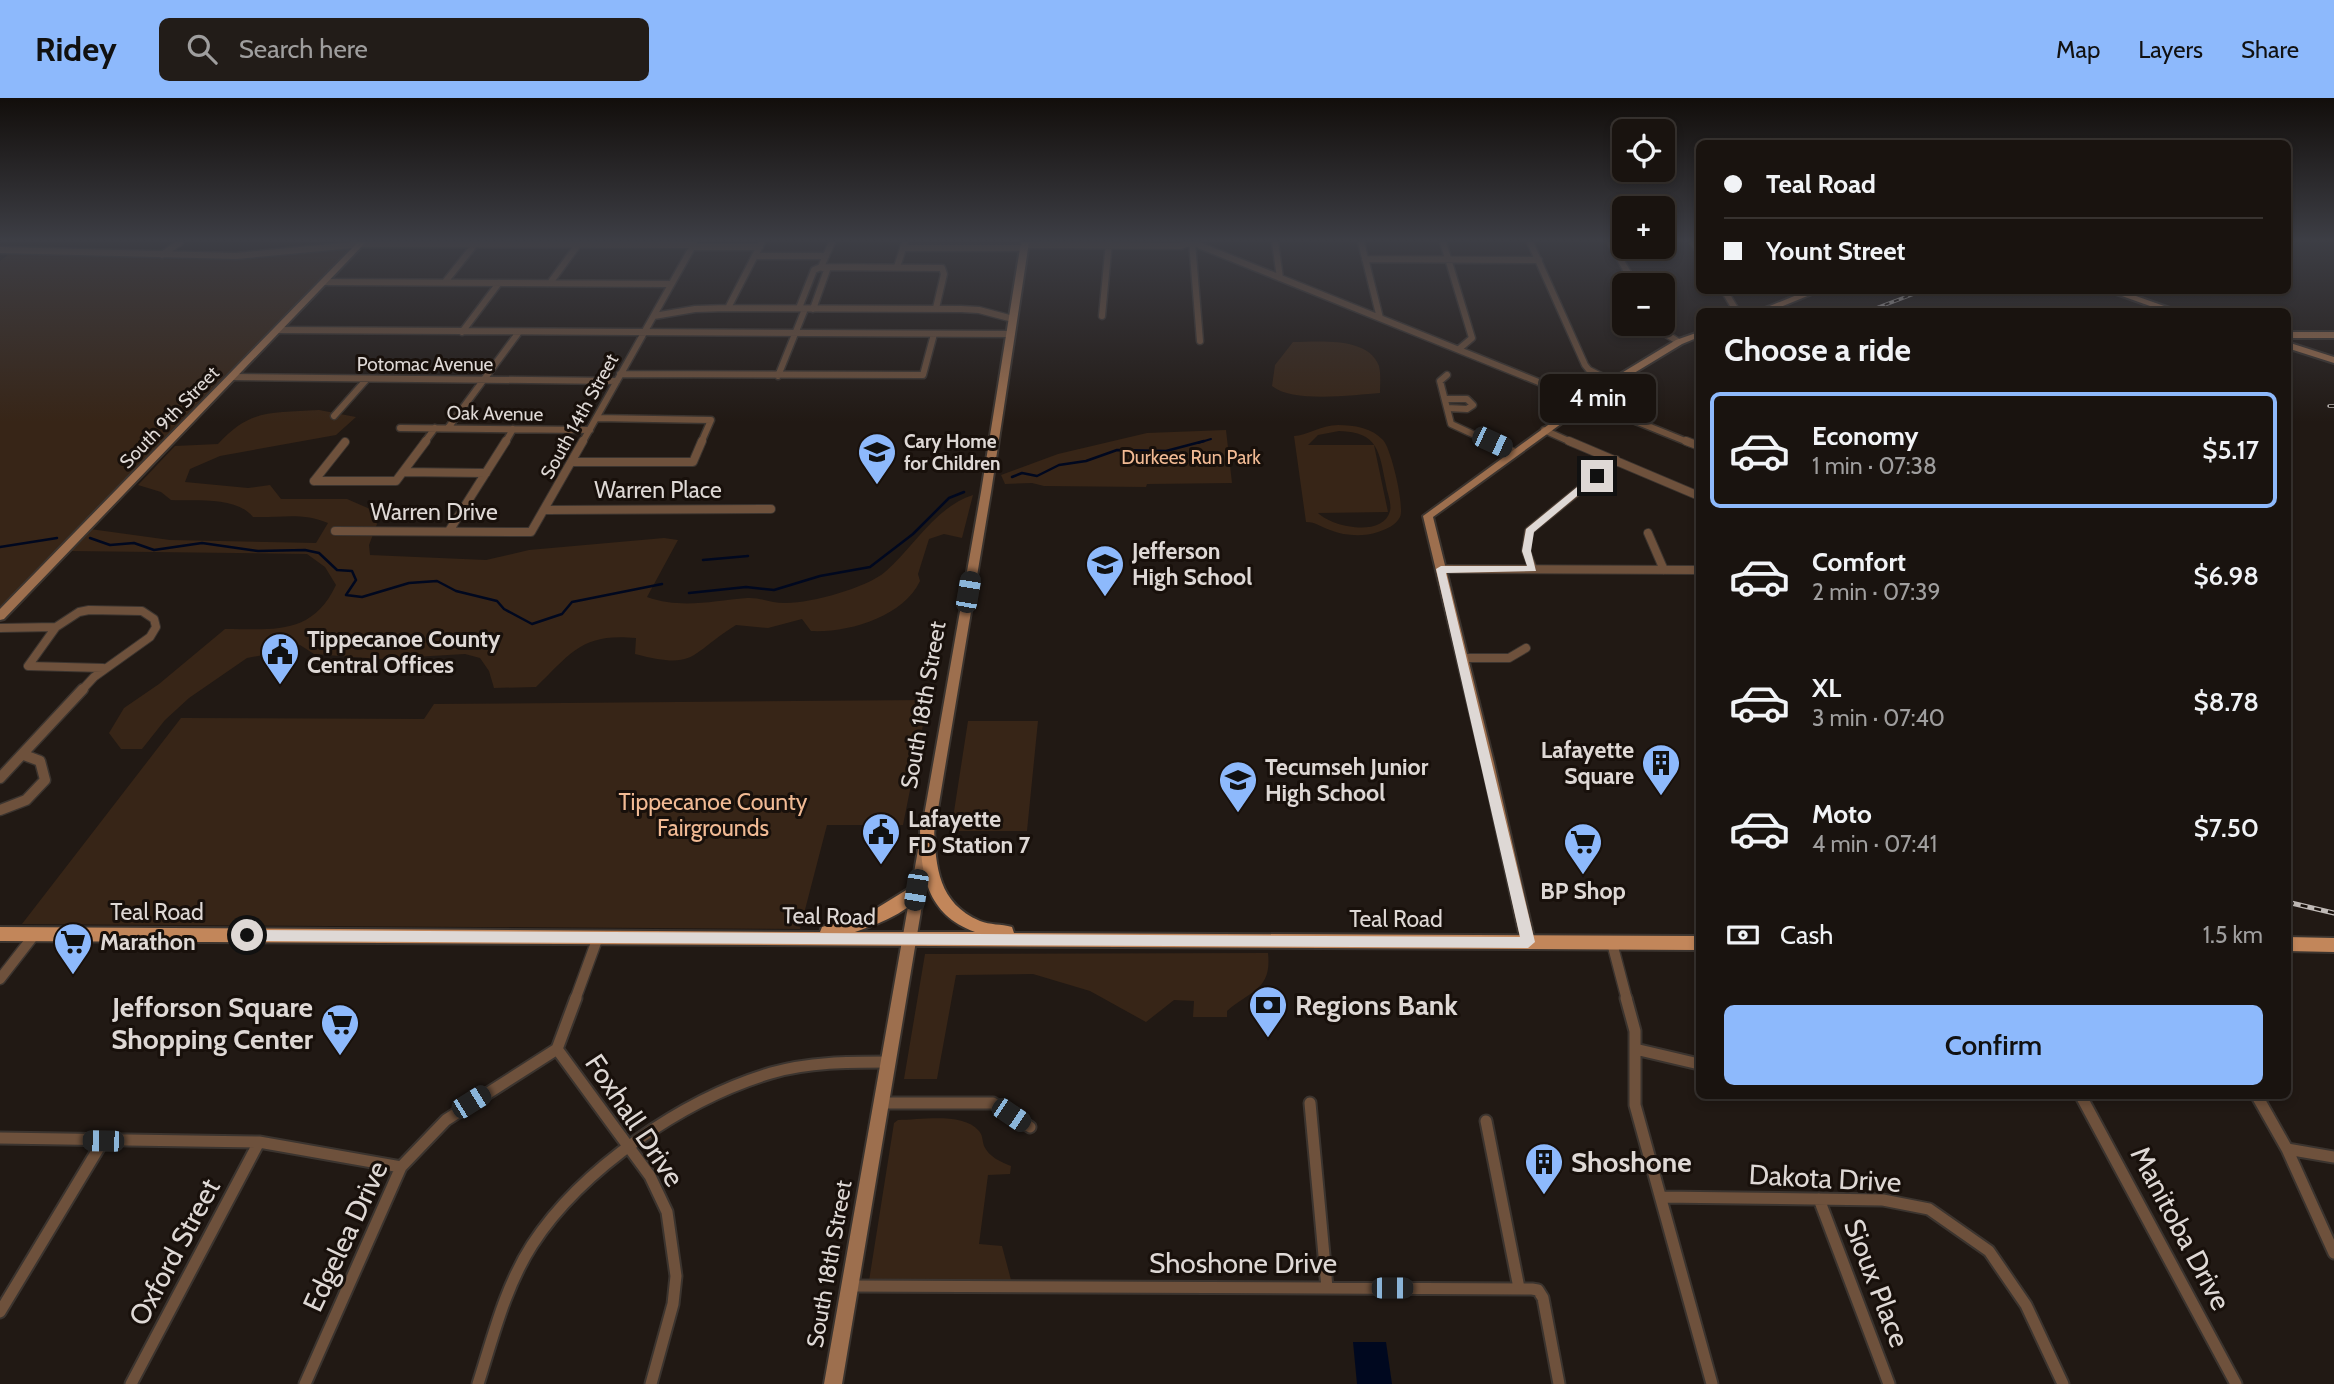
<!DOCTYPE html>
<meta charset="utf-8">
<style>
:root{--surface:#19130f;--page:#221c18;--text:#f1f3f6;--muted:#9f9e9e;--line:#37322f;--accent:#8db9fc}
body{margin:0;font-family:Cabin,sans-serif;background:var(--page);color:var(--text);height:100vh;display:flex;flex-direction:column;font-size:26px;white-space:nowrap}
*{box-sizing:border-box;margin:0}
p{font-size:23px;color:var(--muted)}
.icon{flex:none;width:38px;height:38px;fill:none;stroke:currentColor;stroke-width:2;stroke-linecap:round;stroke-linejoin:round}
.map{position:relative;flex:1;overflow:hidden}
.details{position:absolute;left:1696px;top:210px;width:595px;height:791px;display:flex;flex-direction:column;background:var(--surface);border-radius:10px;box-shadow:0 4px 10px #0003,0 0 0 2px var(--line)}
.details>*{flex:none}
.banner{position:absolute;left:1696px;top:42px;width:595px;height:154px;border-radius:10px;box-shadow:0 4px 10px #0003,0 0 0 2px var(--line);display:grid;align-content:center;height:154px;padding:0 28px;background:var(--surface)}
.tools{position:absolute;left:1612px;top:21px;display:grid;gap:14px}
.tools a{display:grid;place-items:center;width:63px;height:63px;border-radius:10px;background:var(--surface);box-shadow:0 4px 10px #0003,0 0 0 2px var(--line);font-size:35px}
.end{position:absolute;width:32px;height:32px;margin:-16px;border:9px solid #ded8d5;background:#111;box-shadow:0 0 0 4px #111}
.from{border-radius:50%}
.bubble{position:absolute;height:49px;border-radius:10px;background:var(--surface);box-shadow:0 4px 10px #0003,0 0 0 2px var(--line);font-size:23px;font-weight:600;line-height:49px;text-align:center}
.car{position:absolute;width:21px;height:42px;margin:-21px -10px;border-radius:9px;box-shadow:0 0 5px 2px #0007;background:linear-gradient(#222 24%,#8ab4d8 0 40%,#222 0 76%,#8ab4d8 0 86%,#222 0)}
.banner b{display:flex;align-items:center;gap:24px;height:66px;font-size:26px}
.banner b+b{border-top:2px solid var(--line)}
.banner i{width:18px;height:18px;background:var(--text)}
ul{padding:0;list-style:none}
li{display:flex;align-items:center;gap:21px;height:116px;margin:0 14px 10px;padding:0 14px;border:4px solid transparent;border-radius:10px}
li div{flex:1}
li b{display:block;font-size:26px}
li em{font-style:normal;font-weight:600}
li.active{border-color:var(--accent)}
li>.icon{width:63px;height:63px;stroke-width:1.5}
h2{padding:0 28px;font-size:32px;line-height:84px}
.pay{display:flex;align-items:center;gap:18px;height:77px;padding:0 28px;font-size:26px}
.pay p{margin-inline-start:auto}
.cta{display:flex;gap:14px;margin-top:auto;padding:14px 28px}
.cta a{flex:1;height:80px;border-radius:10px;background:var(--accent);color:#111;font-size:28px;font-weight:600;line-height:80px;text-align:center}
header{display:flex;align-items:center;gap:42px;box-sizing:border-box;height:98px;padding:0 35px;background:var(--accent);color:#111}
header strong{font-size:33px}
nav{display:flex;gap:38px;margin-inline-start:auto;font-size:24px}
.search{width:490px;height:63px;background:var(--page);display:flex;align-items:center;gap:18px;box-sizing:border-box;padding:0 24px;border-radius:10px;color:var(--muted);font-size:26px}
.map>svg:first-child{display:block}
.green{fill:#372517;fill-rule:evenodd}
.water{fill:#00081f}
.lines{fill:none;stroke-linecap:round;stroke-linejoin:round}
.stream-far1{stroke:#00081f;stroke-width:2}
.stream{stroke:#00081f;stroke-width:2.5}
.street-far3-casing{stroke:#3b342f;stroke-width:9}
.street-far2-casing{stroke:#3b342f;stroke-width:10}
.street-far1-casing{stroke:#3b342f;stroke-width:13}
.street-casing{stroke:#3b342f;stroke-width:15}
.secondary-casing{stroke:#3b342f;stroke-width:4}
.primary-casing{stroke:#3b342f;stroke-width:4}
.street-far3{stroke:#6e513c;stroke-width:6}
.street-far2{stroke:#6e513c;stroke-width:8}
.street-far1{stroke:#6e513c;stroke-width:10}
.street{stroke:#6e513c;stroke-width:11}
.secondary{fill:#9d6f4e;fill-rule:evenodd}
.primary{fill:#c2865a;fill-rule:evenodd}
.rail-far1-casing{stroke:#c0bab7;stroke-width:3.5}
.rail-casing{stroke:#c0bab7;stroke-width:5}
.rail-far1{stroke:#18100b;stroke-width:2;stroke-dasharray:5;stroke-linecap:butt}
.rail{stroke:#18100b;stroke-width:2.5;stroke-dasharray:7;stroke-linecap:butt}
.route{fill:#ded8d5}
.labels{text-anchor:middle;stroke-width:6;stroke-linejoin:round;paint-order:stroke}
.far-street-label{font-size:19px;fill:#ded8d5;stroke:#18100b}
.far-poi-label{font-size:19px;font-weight:bold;fill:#ded8d5;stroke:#18100b;text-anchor:start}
.far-park-label{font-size:19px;fill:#f1ba94;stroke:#18100b}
.street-label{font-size:23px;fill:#ded8d5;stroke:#18100b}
.poi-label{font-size:23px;font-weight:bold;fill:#ded8d5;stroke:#18100b;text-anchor:start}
.park-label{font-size:23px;fill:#f1ba94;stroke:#18100b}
.near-poi-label{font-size:28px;font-weight:bold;fill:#ded8d5;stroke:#18100b;text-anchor:start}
.near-street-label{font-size:28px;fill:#ded8d5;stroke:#18100b}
</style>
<header>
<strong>Ridey</strong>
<div class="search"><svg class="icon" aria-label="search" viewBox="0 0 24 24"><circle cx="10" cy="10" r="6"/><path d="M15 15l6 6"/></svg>Search here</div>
<nav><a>Map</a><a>Layers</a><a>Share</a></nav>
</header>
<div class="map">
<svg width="2334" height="1286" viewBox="0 0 2334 1286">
<rect width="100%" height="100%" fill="#211914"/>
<!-- green -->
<path class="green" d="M351 150 0 510V163L13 153 196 160Z
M1293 244C1318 244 1368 238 1379 268 1381 276 1380 287 1380 295 1354 297 1292 305 1272 288L1275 267Z
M319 312 356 319 336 337 220 358 190 371 185 384 248 390 270 387 281 401H347L370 411 377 426 369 447 370 457 486 462 529 452 664 440 678 442 647 499C681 511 712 503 747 500 759 499 772 505 784 505 809 506 866 490 885 474 914 449 935 409 973 397L962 440 944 436 929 441 918 476 920 483C903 519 848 535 811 533L802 521 768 530 736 527C688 557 697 572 635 556L636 540C582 535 572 554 536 589L494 590 489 573 480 560 465 556 380 561 314 556 300 547 287 546 269 556 247 560 189 600 165 622 142 651H121L109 635 124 610 159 586 225 531C273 531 312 538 336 487L325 469 307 456 69 453 90 431 170 442 316 445 328 425C303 414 280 420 253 419 236 398 196 403 171 402L161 394 138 387 175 348 218 346C251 310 273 315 319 312Z
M1338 327C1354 327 1372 330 1383 342 1391 350 1405 409 1400 419 1396 427 1387 431 1378 434 1363 439 1345 438 1330 432 1321 429 1316 424 1306 424L1294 338C1306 338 1321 327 1338 327ZM1339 333C1379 334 1379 354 1386 387 1387 394 1392 406 1390 413 1383 440 1332 429 1318 415L1388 414 1374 347H1308L1318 337Z
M1226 332 1232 385 1147 386 1146 389 1044 388 1032 385 1005 386 1001 377 1058 356 1147 335Z
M928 602 903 727H827L800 831 22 826 181 620 424 621 434 606Z
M968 623H1038L1027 733H951Z
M1268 855C1272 892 1251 892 1227 913V919H1193L1194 903 1174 902 1146 924 1090 893 1033 876 956 877 937 981H904L925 856Z
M898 1022C921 1022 963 1014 979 1033 983 1038 982 1042 984 1048 989 1059 1001 1064 1011 1068L1010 1076 988 1077 979 1146 1002 1148 1011 1182 869 1183 894 1025Z"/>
<!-- water -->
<path class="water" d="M1353 1244H1386L1392 1286H1357Z"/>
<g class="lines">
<!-- stream-far1 -->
<path class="stream-far1" d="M1198 345 1211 341"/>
<!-- stream -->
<path class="stream" d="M1012 379 1022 375 1037 378 1059 367 1086 363 1117 352 1166 353 1204 343
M90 440 110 447 134 445 154 452 202 445 258 453 305 452 319 455 337 472 352 473 356 482 346 497 362 499 409 485 437 483 456 493 497 503 504 511 532 526 562 516 572 504 662 486
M0 449 57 440
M703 462 748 458
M689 495 746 489 774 492 820 478 870 469 913 436 949 400 964 394"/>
<defs>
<path id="street-far3" d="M1191 144 1690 345
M1192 144 1200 243
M1275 144 1280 180
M1361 144 1380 220
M1443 144 1472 240 1459 251
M1530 144 1585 267 1589 272 1613 284
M1610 144 1635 187
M1693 144 1699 153
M1025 147 1181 148 1192 144
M692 149H760
M903 150H1024
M0 152 236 158 364 146 693 147
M162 157 180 144
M755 158H826
M1365 161 1539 162
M821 169 942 170 944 176 936 210
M897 169 905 144
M324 184 670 186
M445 184 476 145
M550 185 580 144
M1724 192 1737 214
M728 210 762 144
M799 210 814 172 821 169 832 144
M813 211 827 172 821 169
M654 218 695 211 728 210 961 211 979 212 1013 221
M1102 218 1109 144
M1657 226 1661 233 1679 244
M278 232 1011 236
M462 234 499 185
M620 276 923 277 934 236
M1447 277 1440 283 1451 326 1492 345
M778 278 805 211
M232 279 617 283
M1445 301H1467L1473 307 1467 311 1447 310
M334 318 366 282
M597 320 711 322 701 345
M400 330 590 332
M448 330 519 234
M1544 332 1573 345
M424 345 435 330
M505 345 513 331
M582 345 694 146"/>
<path id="street-far2" d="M1488 343 1513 354
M1569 343 1699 398
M1686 343 1699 348
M572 364H693L702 343
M403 374 486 375
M314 383H396L426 343
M314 383 345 344
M545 412 771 411
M335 433 531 434 583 343
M449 433 506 343
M1648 435 1664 472
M1441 471 1699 472
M1533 471 1526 453 1529 433 1616 362
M56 529 28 568 103 570
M0 530 56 529 79 514 89 512 142 513 154 521 156 529 150 539 94 579 81 593
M1462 560H1509L1526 550"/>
<path id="street-far1" d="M0 680 83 591
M0 712 26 702 45 682 40 663 24 657
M1612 845 1627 902
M0 881 35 836
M575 902 598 839"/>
<path id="street" d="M1626 900 1635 933V1007L1712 1286
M557 951 650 1078 667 1114 676 1178 673 1206 651 1286
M1635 951 1699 966
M2081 998 2236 1286
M2257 998 2287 1051 2334 1155
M881 1005H993L1030 1029
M1310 1005 1327 1190
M1486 1023 1519 1190
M0 1040 259 1044 401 1069
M2287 1051 2334 1059
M1661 1099 1883 1102 1929 1111 1989 1153 2026 1207 2063 1286
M1819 1101 1889 1286
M850 1188 1532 1191 1538 1192 1543 1200 1559 1286
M0 1214 103 1043
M131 1286 259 1044
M305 1286 401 1069 446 1022 557 951 576 900
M478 1286C493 1239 505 1189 532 1147 582 1070 684 1001 771 975 809 964 849 964 888 964"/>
<path id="secondary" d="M358 144H366L4 521 0 522V511Z
M1021 144H1029L991 394 842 1286H824L981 394Z
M1809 192H1822L1768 214H1755Z
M2105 192H2119L2181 214H2167Z
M1699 234V239L1682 246 1616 286 1433 419 1494 665 1535 844 1533 848 1528 850 1523 848 1521 844 1482 665 1423 418 1610 282 1676 242Z
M2287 234H2334V240H2287Z
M2287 244 2334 259V265L2287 250Z"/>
<path id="primary" d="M927 725 932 727 934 731C936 769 938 805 980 823 990 827 1001 826 1012 829L1014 835 1699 838V852L0 843V829L820 834 822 829 869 815 916 786 922 788 924 792C911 814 878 826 855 834H975C926 816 921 776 920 731L922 727Z
M2287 839 2334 840V854L2287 853Z"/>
</defs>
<!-- street-far3 casing -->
<use href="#street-far3" class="street-far3-casing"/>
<!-- street-far2 casing -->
<use href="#street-far2" class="street-far2-casing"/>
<!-- street-far1 casing -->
<use href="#street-far1" class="street-far1-casing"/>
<!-- street casing -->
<use href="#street" class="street-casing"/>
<!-- secondary casing -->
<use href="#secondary" class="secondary-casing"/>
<!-- primary casing -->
<use href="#primary" class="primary-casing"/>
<!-- street-far3 -->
<use href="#street-far3" class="street-far3"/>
<!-- street-far2 -->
<use href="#street-far2" class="street-far2"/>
<!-- street-far1 -->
<use href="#street-far1" class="street-far1"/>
<!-- street -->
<use href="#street" class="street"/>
<!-- secondary -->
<use href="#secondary" class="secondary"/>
<!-- primary -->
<use href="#primary" class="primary"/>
<defs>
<path id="rail-far1" d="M1866 214 1924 192
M2329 308H2334"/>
<path id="rail" d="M2287 804 2334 815"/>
</defs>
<!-- rail-far1 casing -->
<use href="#rail-far1" class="rail-far1-casing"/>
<!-- rail casing -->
<use href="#rail" class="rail-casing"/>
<!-- rail-far1 -->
<use href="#rail-far1" class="rail-far1"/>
<!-- rail -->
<use href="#rail" class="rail"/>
</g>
<!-- sky -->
<linearGradient id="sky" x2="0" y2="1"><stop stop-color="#120e0b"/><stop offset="0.44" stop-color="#3d3e45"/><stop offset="1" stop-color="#3d3e45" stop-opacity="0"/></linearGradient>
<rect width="2334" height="324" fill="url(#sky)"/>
<!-- route -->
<path class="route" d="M1593 376 1601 378 1534 434 1531 453 1536 473 1446 475 1535 844 1528 850 247 843 240 837 247 832 1520 839 1436 471 1441 468H1527L1522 453 1526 431Z"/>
<!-- icons -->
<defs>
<symbol id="school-pin" viewBox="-11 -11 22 30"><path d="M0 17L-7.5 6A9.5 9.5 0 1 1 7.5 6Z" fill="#8db9fc" stroke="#18100b"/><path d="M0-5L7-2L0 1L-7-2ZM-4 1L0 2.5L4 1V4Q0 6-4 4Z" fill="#111"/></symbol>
<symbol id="civic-pin" viewBox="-11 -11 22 30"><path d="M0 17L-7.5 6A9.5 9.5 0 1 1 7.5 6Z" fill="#8db9fc" stroke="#18100b"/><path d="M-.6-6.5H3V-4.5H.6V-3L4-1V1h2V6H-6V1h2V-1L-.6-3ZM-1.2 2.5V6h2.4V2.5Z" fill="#111"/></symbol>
<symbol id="building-pin" viewBox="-11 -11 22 30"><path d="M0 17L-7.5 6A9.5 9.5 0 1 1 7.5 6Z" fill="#8db9fc" stroke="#18100b"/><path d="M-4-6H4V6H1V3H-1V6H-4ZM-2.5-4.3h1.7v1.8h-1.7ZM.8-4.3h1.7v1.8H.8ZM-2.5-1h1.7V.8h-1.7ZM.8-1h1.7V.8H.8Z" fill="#111"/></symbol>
<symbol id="supermarket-pin" viewBox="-11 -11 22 30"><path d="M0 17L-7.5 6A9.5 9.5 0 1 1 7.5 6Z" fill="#8db9fc" stroke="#18100b"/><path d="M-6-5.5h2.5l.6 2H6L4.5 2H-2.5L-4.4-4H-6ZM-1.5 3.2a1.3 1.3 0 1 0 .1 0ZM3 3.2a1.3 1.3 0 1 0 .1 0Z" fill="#111"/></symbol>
<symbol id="bank-pin" viewBox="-11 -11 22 30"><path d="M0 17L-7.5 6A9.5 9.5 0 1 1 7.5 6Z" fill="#8db9fc" stroke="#18100b"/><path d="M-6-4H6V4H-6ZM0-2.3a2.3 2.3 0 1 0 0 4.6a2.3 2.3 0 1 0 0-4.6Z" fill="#111"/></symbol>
</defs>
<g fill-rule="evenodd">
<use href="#school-pin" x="855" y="332" width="44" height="60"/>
<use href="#school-pin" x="1083" y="444" width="44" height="60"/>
<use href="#civic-pin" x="258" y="532" width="44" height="60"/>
<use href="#building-pin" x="1639" y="643" width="44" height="60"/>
<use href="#school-pin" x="1216" y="660" width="44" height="60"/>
<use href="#civic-pin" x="859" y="712" width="44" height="60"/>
<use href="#supermarket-pin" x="1561" y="722" width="44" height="60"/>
<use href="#supermarket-pin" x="51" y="822" width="44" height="60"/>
<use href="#bank-pin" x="1246" y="885" width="44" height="60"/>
<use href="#supermarket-pin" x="318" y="903" width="44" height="60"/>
<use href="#building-pin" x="1522" y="1042" width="44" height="60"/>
</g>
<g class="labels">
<!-- far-street labels -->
<g class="far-street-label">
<text x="425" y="273">Potomac Avenue</text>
<text transform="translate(495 315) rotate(1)" y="7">Oak Avenue</text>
<text transform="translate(579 318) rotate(-61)" y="7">South 14th Street</text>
<text transform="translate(169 319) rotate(-46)" y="7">South 9th Street</text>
</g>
<!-- far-poi labels -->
<g class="far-poi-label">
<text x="904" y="350">Cary Home<tspan x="904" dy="22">for Children</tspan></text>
</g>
<!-- far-park labels -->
<g class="far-park-label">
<text x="1191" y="366">Durkees Run Park</text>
</g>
<!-- street labels -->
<g class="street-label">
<text x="658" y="400">Warren Place</text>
<text x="434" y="422">Warren Drive</text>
<text transform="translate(923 607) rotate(-80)" y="8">South 18th Street</text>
<text x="157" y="822">Teal Road</text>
<text transform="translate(829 818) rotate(1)" y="8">Teal Road</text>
<text x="1396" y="829">Teal Road</text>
<text transform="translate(829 1166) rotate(-80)" y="8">South 18th Street</text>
</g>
<!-- poi labels -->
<g class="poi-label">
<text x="1132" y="461">Jefferson<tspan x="1132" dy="26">High School</tspan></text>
<text x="307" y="549">Tippecanoe County<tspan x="307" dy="26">Central Offices</tspan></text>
<text x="1634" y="660" text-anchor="end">Lafayette<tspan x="1634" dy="26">Square</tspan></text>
<text x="1265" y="677">Tecumseh Junior<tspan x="1265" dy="26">High School</tspan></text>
<text x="908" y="729">Lafayette<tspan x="908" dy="26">FD Station 7</tspan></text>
<text x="1583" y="801" text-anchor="middle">BP Shop</text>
<text x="100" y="852">Marathon</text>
</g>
<!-- park labels -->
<g class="park-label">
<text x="713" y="712">Tippecanoe County<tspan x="713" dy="26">Fairgrounds</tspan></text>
</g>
<!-- near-poi labels -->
<g class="near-poi-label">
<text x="1295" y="917">Regions Bank</text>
<text x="313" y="919" text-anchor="end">Jefforson Square<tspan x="313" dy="32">Shopping Center</tspan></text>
<text x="1571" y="1074">Shoshone</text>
</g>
<!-- near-street labels -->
<g class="near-street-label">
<text transform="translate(635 1022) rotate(56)" y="10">Foxhall Drive</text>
<text transform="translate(1825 1080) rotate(3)" y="10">Dakota Drive</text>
<text transform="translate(2181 1130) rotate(62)" y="10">Manitoba Drive</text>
<text transform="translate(345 1138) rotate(-65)" y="10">Edgelea Drive</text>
<text transform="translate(174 1154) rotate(-62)" y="10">Oxford Street</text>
<text x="1243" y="1175">Shoshone Drive</text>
<text transform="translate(1877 1185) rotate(69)" y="10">Sioux Place</text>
</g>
</g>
</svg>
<div class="tools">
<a><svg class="icon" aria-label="locate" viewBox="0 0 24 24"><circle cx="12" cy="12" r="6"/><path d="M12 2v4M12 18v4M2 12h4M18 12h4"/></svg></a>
<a>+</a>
<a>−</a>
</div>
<i class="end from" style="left:247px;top:837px"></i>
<i class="end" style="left:1597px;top:378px"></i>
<div class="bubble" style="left:1540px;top:276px;width:116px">4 min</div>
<i class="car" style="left:1492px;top:344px;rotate:115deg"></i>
<i class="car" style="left:968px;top:494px;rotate:10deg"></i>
<i class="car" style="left:916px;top:792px;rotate:189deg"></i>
<i class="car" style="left:471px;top:1004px;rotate:58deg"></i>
<i class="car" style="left:1011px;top:1017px;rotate:124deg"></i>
<i class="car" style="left:103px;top:1043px;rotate:271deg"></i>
<i class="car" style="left:1392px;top:1190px;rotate:90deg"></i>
<div class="banner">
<b><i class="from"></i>Teal Road</b>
<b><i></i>Yount Street</b>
</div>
<section class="details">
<h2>Choose a ride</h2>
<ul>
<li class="active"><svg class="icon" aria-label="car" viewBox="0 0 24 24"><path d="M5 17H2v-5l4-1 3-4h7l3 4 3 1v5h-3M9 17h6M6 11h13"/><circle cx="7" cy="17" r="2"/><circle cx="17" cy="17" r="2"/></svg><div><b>Economy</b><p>1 min · 07:38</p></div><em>$5.17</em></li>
<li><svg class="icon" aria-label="car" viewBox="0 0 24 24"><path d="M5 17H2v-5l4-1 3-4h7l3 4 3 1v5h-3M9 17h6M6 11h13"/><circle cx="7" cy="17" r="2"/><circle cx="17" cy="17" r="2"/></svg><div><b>Comfort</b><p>2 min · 07:39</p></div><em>$6.98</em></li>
<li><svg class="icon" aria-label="car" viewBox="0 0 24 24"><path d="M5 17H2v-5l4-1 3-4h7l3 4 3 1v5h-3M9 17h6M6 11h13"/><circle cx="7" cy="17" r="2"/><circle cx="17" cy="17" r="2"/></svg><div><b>XL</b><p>3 min · 07:40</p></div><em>$8.78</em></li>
<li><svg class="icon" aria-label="car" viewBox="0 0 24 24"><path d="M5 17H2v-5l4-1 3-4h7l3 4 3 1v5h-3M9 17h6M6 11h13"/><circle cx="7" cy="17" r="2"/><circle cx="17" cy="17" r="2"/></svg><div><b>Moto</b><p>4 min · 07:41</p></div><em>$7.50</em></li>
</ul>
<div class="pay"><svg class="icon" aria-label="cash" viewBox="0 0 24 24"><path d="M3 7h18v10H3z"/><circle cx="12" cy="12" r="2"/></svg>Cash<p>1.5 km</p></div>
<div class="cta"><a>Confirm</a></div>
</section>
</div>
